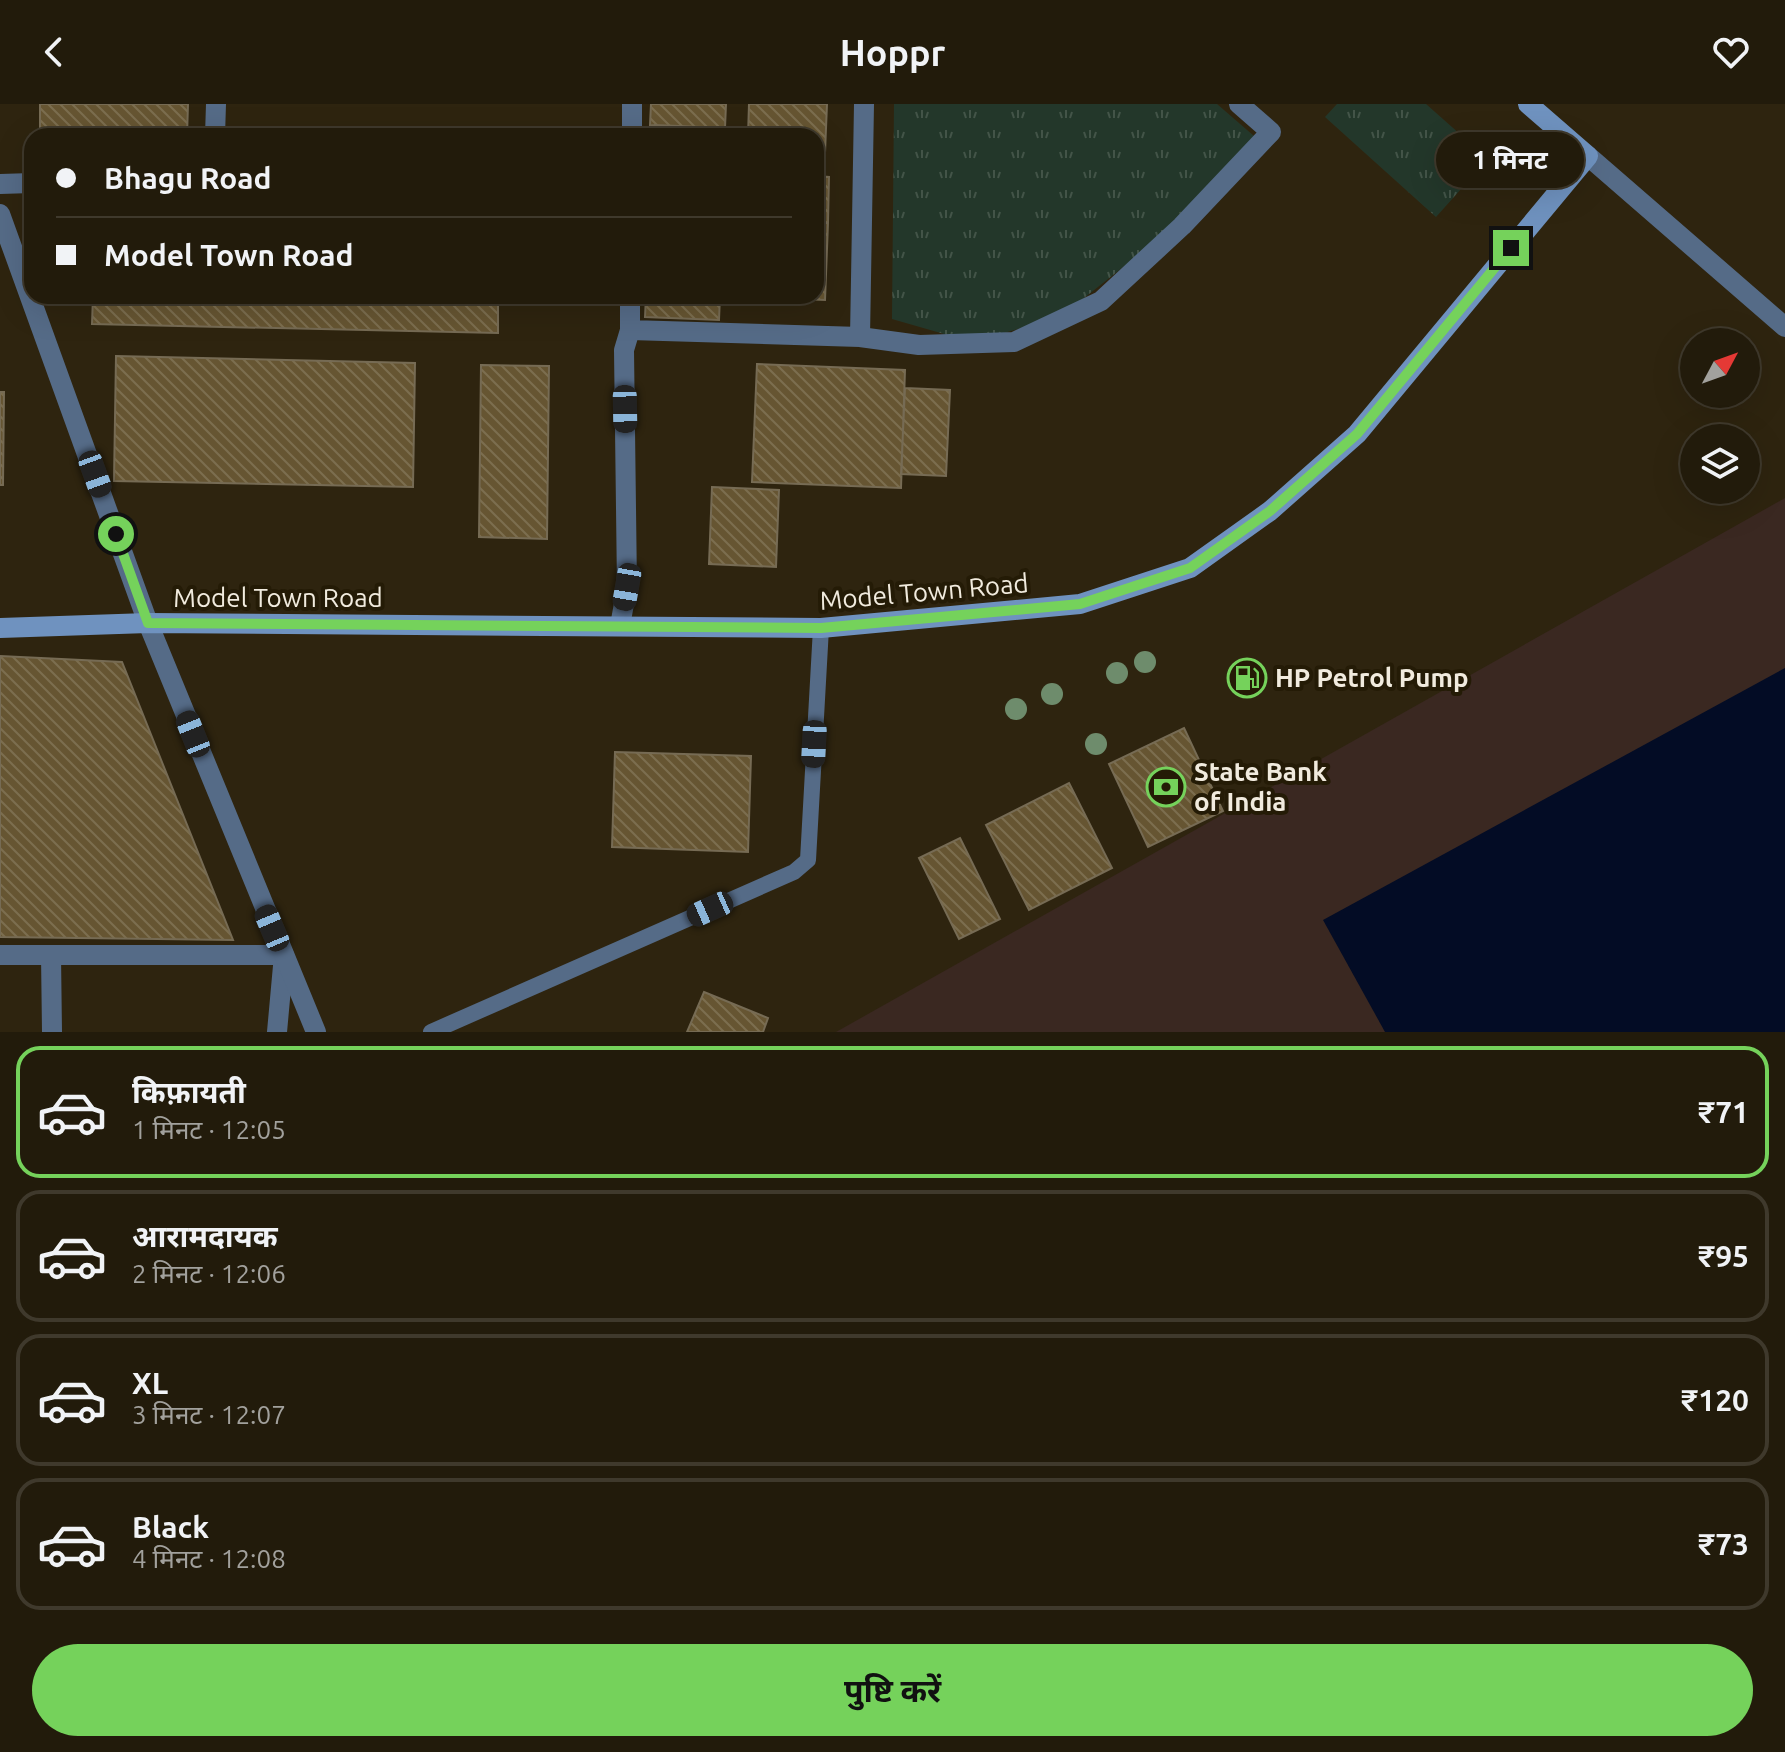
<!DOCTYPE html>
<html lang="hi">
<meta charset="utf-8">
<style>
:root{--surface:#221b0b;--page:#2a2414;--text:#f1f3f6;--muted:#a2a19d;--line:#3f392c;--accent:#75d25b}
body{margin:0;font-family:Ubuntu,"Noto Sans Devanagari",sans-serif;background:var(--page);color:var(--text);height:100vh;display:flex;flex-direction:column;font-size:30px;white-space:nowrap}
*{box-sizing:border-box;margin:0}
p{font-size:26px;color:var(--muted)}
.icon{flex:none;width:44px;height:44px;fill:none;stroke:currentColor;stroke-width:2;stroke-linecap:round;stroke-linejoin:round}
.map{position:relative;height:928px;overflow:hidden}
.details{display:flex;flex-direction:column;background:var(--surface);flex:1}
.details>*{flex:none}
.top-card{position:absolute;left:24px;top:24px;width:800px;height:176px;border-radius:24px;box-shadow:0 8px 32px #0002,0 0 0 2px var(--line);display:grid;align-content:center;height:176px;padding:0 32px;background:var(--surface)}
.needle{width:52px;rotate:49deg}
.buttons{position:absolute;left:1680px;top:224px;display:grid;gap:16px}
.buttons a{display:grid;place-items:center;width:80px;height:80px;border-radius:50%;background:var(--surface);box-shadow:0 8px 32px #0002,0 0 0 2px var(--line);font-size:40px}
.end{position:absolute;width:36px;height:36px;margin:-18px;border:10px solid #75d25b;background:#111;box-shadow:0 0 0 4px #111}
.from{border-radius:50%}
.bubble{position:absolute;height:56px;border-radius:28px;background:var(--surface);box-shadow:0 8px 32px #0002,0 0 0 2px var(--line);font-size:26px;font-weight:700;line-height:56px;text-align:center}
.car{position:absolute;width:24px;height:48px;margin:-24px -12px;border-radius:10px;box-shadow:0 0 6px 2px #0007;background:linear-gradient(#222 24%,#8ab4d8 0 40%,#222 0 76%,#8ab4d8 0 86%,#222 0)}
.top-card b{display:flex;align-items:center;gap:28px;height:76px;font-size:30px}
.top-card b+b{border-top:2px solid var(--line)}
.top-card i{width:20px;height:20px;background:var(--text)}
ul{padding:14px 0 0;list-style:none}
li{display:flex;align-items:center;gap:24px;height:132px;margin:0 16px 12px;padding:0 16px;border:4px solid var(--line);border-radius:24px}
li div{flex:1}
li b{display:block;font-size:30px}
li em{font-style:normal;font-weight:700}
li.on{border-color:var(--accent)}
li>.icon{width:72px;height:72px;stroke-width:1.5}
.cta{display:flex;gap:16px;margin-top:auto;padding:16px 32px}
.cta a{flex:1;height:92px;border-radius:48px;background:var(--accent);color:#111;font-size:32px;font-weight:700;line-height:92px;text-align:center}
header{display:flex;justify-content:space-between;align-items:center;height:104px;padding:0 32px;background:var(--surface);font-size:36px;font-weight:700}
.map>svg:first-child{display:block}
.industrial{fill:#3a2821}
.park{fill:url(#park-tufts)}
.water{fill:#030c25}
.building{fill:url(#building-back-hatch);stroke:#766b54;stroke-width:2}
.lines{fill:none;stroke-linecap:round;stroke-linejoin:round}
.service{stroke:#556b87;stroke-width:16}
.minor{stroke:#556b87;stroke-width:20}
.tertiary{stroke:#556b87;stroke-width:20}
.secondary{stroke:#6f92bf;stroke-width:20}
.tree{fill:#6e8c6c}
.route{stroke:#75d25b;stroke-width:10}
.labels{text-anchor:middle;stroke-width:8;stroke-linejoin:round;paint-order:stroke}
.street-label{font-size:26px;fill:#f1ebde;stroke:#241b06}
.poi-label{font-size:26px;font-weight:bold;fill:#f1ebde;stroke:#241b06;text-anchor:start}
</style>
<header><svg class="icon" aria-label="back" viewBox="0 0 24 24"><path d="M15 5l-7 7 7 7"/></svg>Hoppr<svg class="icon" aria-label="heart" viewBox="0 0 24 24"><path d="M12 20l-8-8c-3-5 5-10 8-4 3-6 11-1 8 4z"/></svg></header>
<div class="map">
<svg width="1785" height="928" viewBox="0 0 1785 928">
<defs>
<pattern id="park-tufts" width="24" height="20" patternUnits="userSpaceOnUse" patternTransform="scale(2)"><rect width="24" height="20" fill="#23372a"/><path d="M3 7l-1-3M5 7V3M7 7l1-3M15 17l-1-3M17 17v-4M19 17l1-3" fill="none" stroke="#435448"/></pattern>
<pattern id="building-back-hatch" width="6" height="6" patternUnits="userSpaceOnUse" patternTransform="scale(2)"><rect width="6" height="6" fill="#665532"/><path d="M-1 5l2 2M0 0l6 6M5-1l2 2" fill="none" stroke="#7c6e4f"/></pattern>
</defs>
<rect width="100%" height="100%" fill="#2e240f"/>
<!-- industrial -->
<path class="industrial" d="M1785 394V928H836Z"/>
<!-- park -->
<path class="park" d="M894 0H1217L1254 32 1151 141 1060 213 972 238 892 215Z
M1337 0H1426L1488 55 1436 113 1325 13Z"/>
<!-- water -->
<path class="water" d="M1785 564V928H1385L1323 816Z"/>
<!-- building -->
<path class="building" d="M40 0H188L187 32H40Z
M651 0H726L725 24 650 21Z
M749 0H827L824 73 816 72V32H748Z
M655 21 725 24V32H654Z
M816 72 829 73 828 119H816Z
M816 119H828L825 196 753 193 816 192Z
M93 192H498V229L92 220Z
M646 192H720L719 216 645 213Z
M116 252 415 259 413 383 114 377Z
M757 260 905 266 901 384 752 378Z
M481 261 549 262 547 435 479 433Z
M905 284 950 286 946 372 901 370Z
M0 288H4L3 381H0Z
M712 383 779 386 776 463 709 460Z
M0 552 122 558 233 836 0 833Z
M1184 624 1223 707 1148 743 1109 660Z
M615 648 751 652 748 748 612 743Z
M1069 679 1112 764 1029 806 986 721Z
M960 734 1000 815 959 835 919 754Z
M704 888 768 914 763 928H687Z"/>
<g class="lines">
<!-- service -->
<path class="service" d="M431 928 794 768 808 756 821 524"/>
<!-- minor -->
<path class="minor" d="M215 32 216 0
M632 32V0
M1588 52 1785 223
M0 80 32 79
M630 226 860 233 919 241 1014 238 1101 197 1182 122 1271 28 1239 0
M860 233 864 0
M620 522 627 483 624 246 630 226V192
M0 851H284L277 928
M51 851 52 928"/>
<!-- tertiary -->
<path class="tertiary" d="M0 110 148 519 316 928"/>
<!-- secondary -->
<path class="secondary" d="M0 524 148 519 821 524 1080 500 1190 464 1270 407 1357 330 1588 52 1528 0"/>
</g>
<!-- trees -->
<g class="tree">
<circle cx="1145" cy="558" r="11"/>
<circle cx="1117" cy="569" r="11"/>
<circle cx="1052" cy="590" r="11"/>
<circle cx="1016" cy="605" r="11"/>
<circle cx="1096" cy="640" r="11"/>
</g>
<g class="lines">
<!-- route -->
<path class="route" d="M116 430 148 519 821 524 1080 500 1190 464 1270 407 1357 330 1511 144"/>
</g>
<!-- icons -->
<defs>
<symbol id="fuel-ring" viewBox="-11 -11 22 22"><circle r="9.5" fill="#241b06" stroke="#75d25b" stroke-width="1.5"/><path d="M-5.5-6h7V0h2V4h1.3V-2.5L3-4.5l.8-.8L6-3V5H2.5V1h-1V6h-7ZM-4.2-4.7v3.2H.2V-4.7Z" fill="#75d25b"/></symbol>
<symbol id="bank-ring" viewBox="-11 -11 22 22"><circle r="9.5" fill="#241b06" stroke="#75d25b" stroke-width="1.5"/><path d="M-6-4H6V4H-6ZM0-2.3a2.3 2.3 0 1 0 0 4.6a2.3 2.3 0 1 0 0-4.6Z" fill="#75d25b"/></symbol>
</defs>
<g fill-rule="evenodd">
<use href="#fuel-ring" x="1225" y="552" width="44" height="44"/>
<use href="#bank-ring" x="1144" y="661" width="44" height="44"/>
</g>
<g class="labels">
<!-- street labels -->
<g class="street-label">
<text transform="translate(924 488) rotate(-5)" y="9">Model Town Road</text>
<text x="278" y="503">Model Town Road</text>
</g>
<!-- poi labels -->
<g class="poi-label">
<text x="1275" y="583">HP Petrol Pump</text>
<text x="1194" y="677">State Bank<tspan x="1194" dy="30">of India</tspan></text>
</g>
</g>
</svg>
<div class="buttons">
<a><svg class="needle" viewBox="-14 -14 28 28"><path d="M0-13l5 13h-10z" fill="#e53935"/><path d="M0 13l5-13h-10z" fill="#a2a19d"/></svg></a>
<a><svg class="icon" aria-label="layers" viewBox="0 0 24 24"><path d="M12 4l9 5-9 5-9-5zM3 14l9 5 9-5"/></svg></a>
</div>
<i class="end from" style="left:116px;top:430px"></i>
<i class="end" style="left:1511px;top:144px"></i>
<div class="bubble" style="left:1436px;top:28px;width:148px">1 मिनट</div>
<i class="car" style="left:625px;top:305px;rotate:179deg"></i>
<i class="car" style="left:95px;top:370px;rotate:160deg"></i>
<i class="car" style="left:627px;top:483px;rotate:190deg"></i>
<i class="car" style="left:193px;top:630px;rotate:338deg"></i>
<i class="car" style="left:814px;top:640px;rotate:183deg"></i>
<i class="car" style="left:710px;top:805px;rotate:246deg"></i>
<i class="car" style="left:272px;top:824px;rotate:337deg"></i>
<div class="top-card">
<b><i class="from"></i>Bhagu Road</b>
<b><i></i>Model Town Road</b>
</div>
</div>
<section class="details">
<ul>
<li class="on"><svg class="icon" aria-label="car" viewBox="0 0 24 24"><path d="M5 17H2v-5l4-1 3-4h7l3 4 3 1v5h-3M9 17h6M6 11h13"/><circle cx="7" cy="17" r="2"/><circle cx="17" cy="17" r="2"/></svg><div><b>किफ़ायती</b><p>1 मिनट · 12:05</p></div><em>₹71</em></li>
<li><svg class="icon" aria-label="car" viewBox="0 0 24 24"><path d="M5 17H2v-5l4-1 3-4h7l3 4 3 1v5h-3M9 17h6M6 11h13"/><circle cx="7" cy="17" r="2"/><circle cx="17" cy="17" r="2"/></svg><div><b>आरामदायक</b><p>2 मिनट · 12:06</p></div><em>₹95</em></li>
<li><svg class="icon" aria-label="car" viewBox="0 0 24 24"><path d="M5 17H2v-5l4-1 3-4h7l3 4 3 1v5h-3M9 17h6M6 11h13"/><circle cx="7" cy="17" r="2"/><circle cx="17" cy="17" r="2"/></svg><div><b>XL</b><p>3 मिनट · 12:07</p></div><em>₹120</em></li>
<li><svg class="icon" aria-label="car" viewBox="0 0 24 24"><path d="M5 17H2v-5l4-1 3-4h7l3 4 3 1v5h-3M9 17h6M6 11h13"/><circle cx="7" cy="17" r="2"/><circle cx="17" cy="17" r="2"/></svg><div><b>Black</b><p>4 मिनट · 12:08</p></div><em>₹73</em></li>
</ul>
<div class="cta"><a>पुष्टि करें</a></div>
</section>
